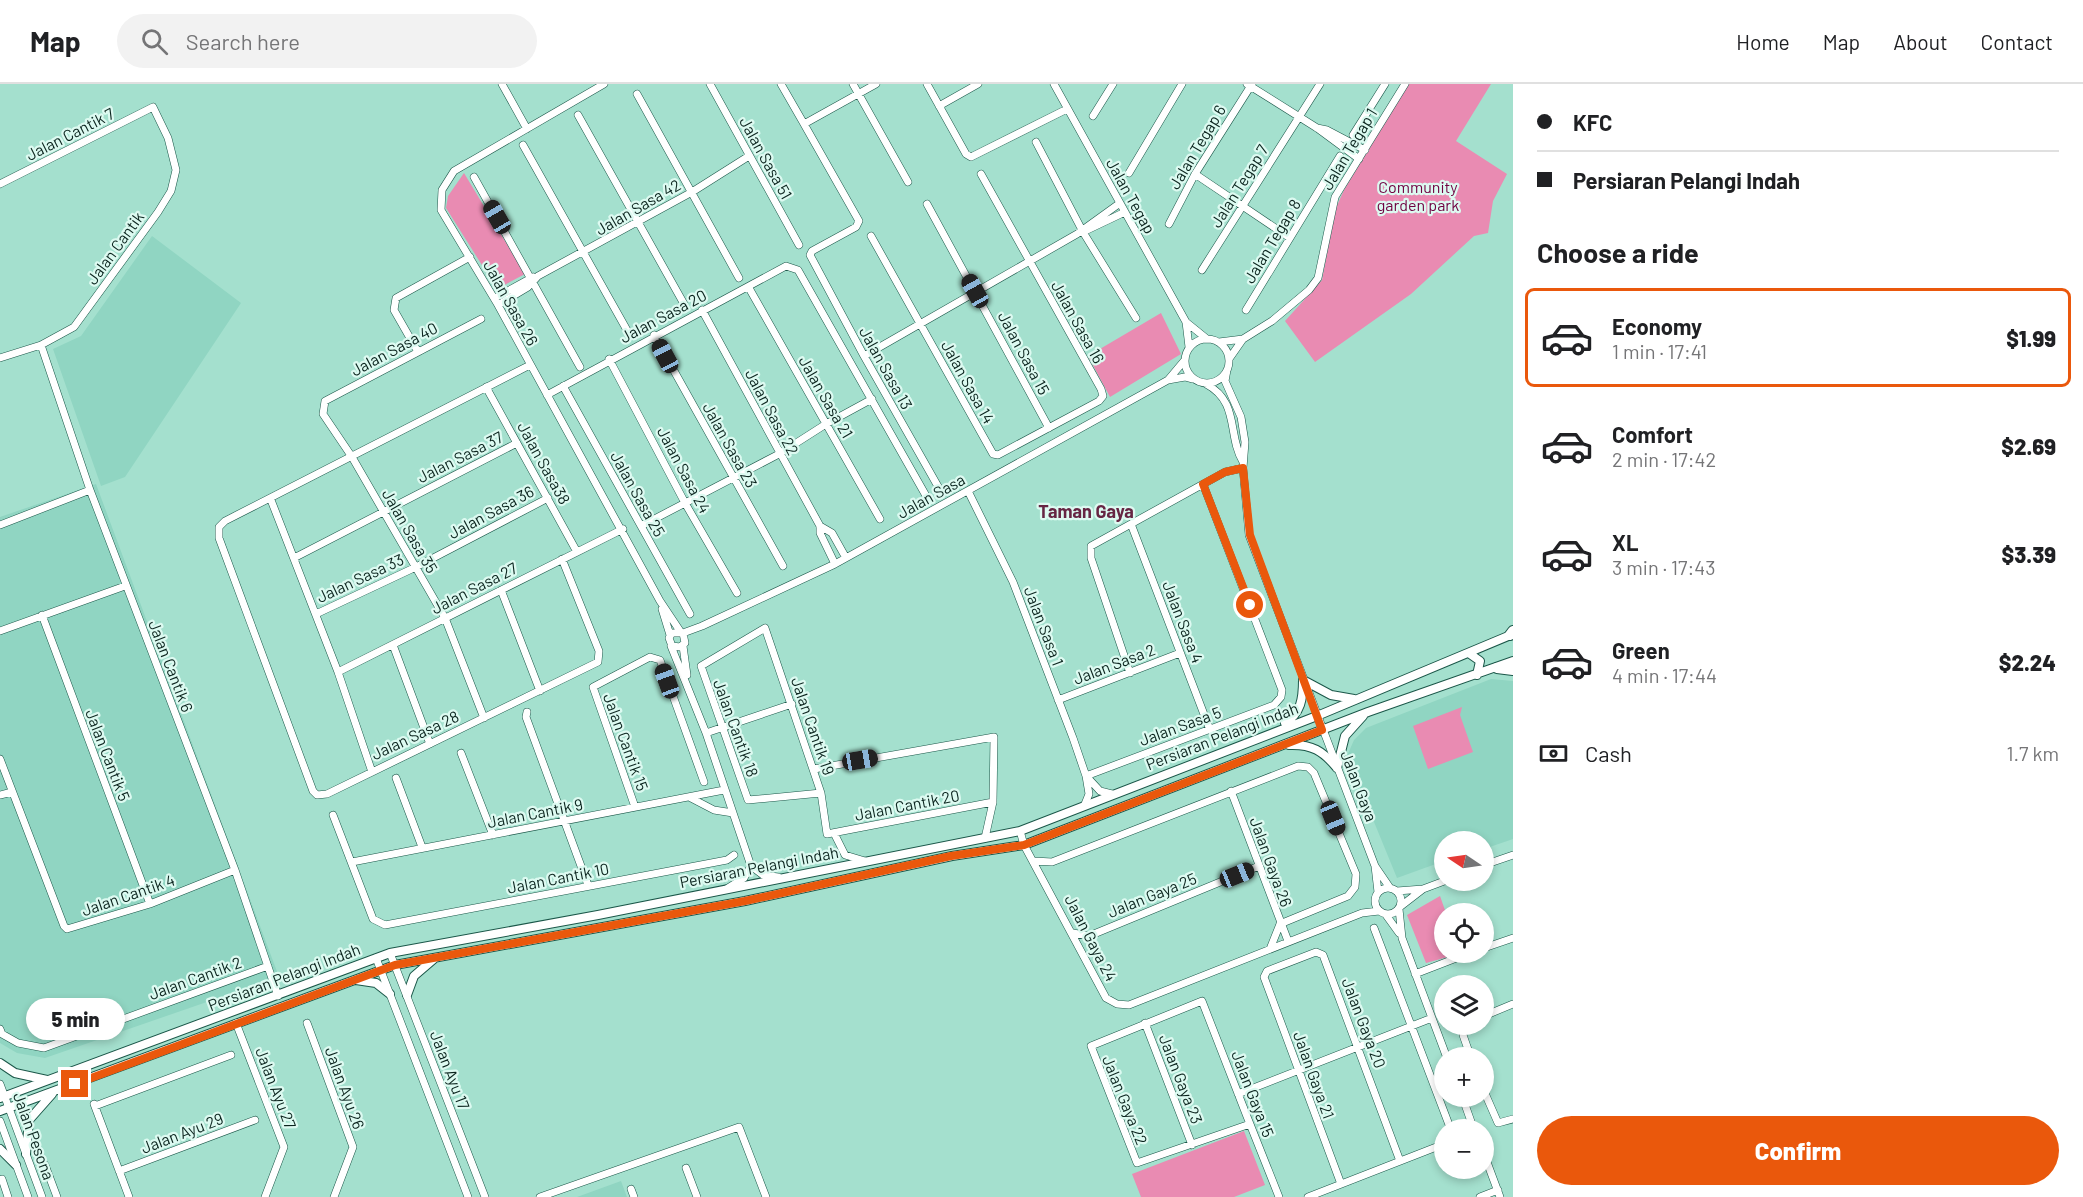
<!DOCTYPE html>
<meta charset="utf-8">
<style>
:root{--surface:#fff;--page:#f2f2f2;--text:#202124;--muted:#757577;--line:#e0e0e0;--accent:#ea580c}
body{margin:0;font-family:Barlow,sans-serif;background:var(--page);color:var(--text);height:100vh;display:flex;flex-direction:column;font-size:22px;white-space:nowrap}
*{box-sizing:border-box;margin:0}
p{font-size:20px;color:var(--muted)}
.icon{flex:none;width:33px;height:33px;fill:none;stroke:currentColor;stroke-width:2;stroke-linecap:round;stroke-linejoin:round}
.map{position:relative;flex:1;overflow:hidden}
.panel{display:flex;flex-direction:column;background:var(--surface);width:570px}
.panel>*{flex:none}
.hud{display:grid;align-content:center;height:132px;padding:0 24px;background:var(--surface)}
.needle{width:39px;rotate:283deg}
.buttons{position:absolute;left:1434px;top:747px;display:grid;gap:12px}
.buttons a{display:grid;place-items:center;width:60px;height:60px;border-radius:50%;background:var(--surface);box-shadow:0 3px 9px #0003;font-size:30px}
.end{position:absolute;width:27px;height:27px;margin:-14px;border:8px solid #ea580c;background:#fff;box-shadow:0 0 0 3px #fff}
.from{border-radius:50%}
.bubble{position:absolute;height:42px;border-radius:21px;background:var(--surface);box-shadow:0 3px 9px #0003;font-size:20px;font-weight:800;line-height:42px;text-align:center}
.car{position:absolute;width:18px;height:36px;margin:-18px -9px;border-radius:8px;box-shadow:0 0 4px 2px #0007;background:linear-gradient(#222 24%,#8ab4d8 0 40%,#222 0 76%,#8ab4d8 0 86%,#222 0)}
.hud b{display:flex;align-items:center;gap:21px;height:57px;font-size:22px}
.hud b+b{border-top:2px solid var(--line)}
.hud i{width:15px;height:15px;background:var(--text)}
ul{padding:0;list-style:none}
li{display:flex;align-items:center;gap:18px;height:99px;margin:0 12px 9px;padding:0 12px;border:3px solid transparent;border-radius:9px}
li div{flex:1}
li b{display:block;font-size:22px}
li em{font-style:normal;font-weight:800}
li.on{border-color:var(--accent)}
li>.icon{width:54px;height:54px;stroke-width:1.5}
h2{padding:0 24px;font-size:27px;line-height:72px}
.pay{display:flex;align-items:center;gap:15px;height:66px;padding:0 24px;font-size:22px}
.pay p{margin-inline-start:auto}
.primary-button{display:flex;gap:12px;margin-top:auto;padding:12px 24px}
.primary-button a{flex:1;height:69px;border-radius:36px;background:var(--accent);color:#fff;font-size:24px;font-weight:800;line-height:69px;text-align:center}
header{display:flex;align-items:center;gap:36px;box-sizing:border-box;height:84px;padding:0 30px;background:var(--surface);border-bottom:2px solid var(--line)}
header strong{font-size:28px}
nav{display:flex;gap:33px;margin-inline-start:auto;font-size:21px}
.search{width:420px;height:54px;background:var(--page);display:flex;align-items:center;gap:15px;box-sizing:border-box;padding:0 21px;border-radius:33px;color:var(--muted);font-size:22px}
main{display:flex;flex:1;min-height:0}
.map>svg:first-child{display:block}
.built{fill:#90d5c2}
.green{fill:#e98bb2}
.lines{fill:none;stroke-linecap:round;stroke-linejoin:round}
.minor-casing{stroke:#1b5749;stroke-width:8}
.major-casing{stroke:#1b5749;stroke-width:10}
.highway-casing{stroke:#1b5749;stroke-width:12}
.minor{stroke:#fff;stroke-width:7}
.major{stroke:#fff;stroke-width:8}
.highway{stroke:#fff;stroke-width:10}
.route{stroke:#ea580c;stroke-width:8}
.labels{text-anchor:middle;stroke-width:4.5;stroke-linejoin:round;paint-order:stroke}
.street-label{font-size:16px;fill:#0b241e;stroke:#ddfaf1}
.park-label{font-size:16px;fill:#700241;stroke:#ddfaf1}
.neighbourhood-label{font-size:18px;font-weight:bold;fill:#662543;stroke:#ddfaf1}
</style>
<header>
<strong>Map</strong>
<div class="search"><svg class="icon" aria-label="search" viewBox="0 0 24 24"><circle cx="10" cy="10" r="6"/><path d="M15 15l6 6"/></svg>Search here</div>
<nav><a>Home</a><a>Map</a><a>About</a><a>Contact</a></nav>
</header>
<main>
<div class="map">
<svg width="1513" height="1113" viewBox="0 0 1513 1113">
<rect width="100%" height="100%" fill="#a4e0ce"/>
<!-- built -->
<path class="built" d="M152 152 241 219 125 393 101 402 53 265 81 252Z
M96 400 279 893 45 974 17 969 0 959V433Z
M1491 595 1513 597V755L1484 765V758H1444V777L1397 794 1347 672 1354 656 1366 644Z
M621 1097 627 1113H577Z"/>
<!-- green -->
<path class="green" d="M1408 0H1491L1456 57 1507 90 1493 117 1488 149 1474 152 1411 210 1315 278 1285 237 1322 196 1335 126 1344 106Z
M464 89 525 190 497 205 446 124 448 112Z
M1161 229 1181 270 1110 313 1088 272Z
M1462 623 1460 631 1473 668 1428 685 1413 642Z
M1440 812 1446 829 1444 868 1462 869 1426 879 1407 831Z
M1244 1047 1265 1101 1234 1113H1141L1132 1090Z"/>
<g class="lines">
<defs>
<path id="minor" d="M502 0 527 45
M604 0 454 87 442 106 441 126 498 221 660 517 680 547
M710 0 799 161
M781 0 804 40 876 0
M853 0 908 98
M927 0 966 70 971 73 1067 25
M1054 0 1186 238 1207 255
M1247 0 1317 44 1359 75
M637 10 739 194
M939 22 978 0
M578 31 684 220
M1093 32 1113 0
M804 40 859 137 856 143 812 167 810 171 864 272 940 406
M1317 44 1327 46 1365 66
M1353 51 1385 0
M1036 58 1083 148 1136 234
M523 61 628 248
M1129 89 1182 0
M1195 90 1290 154
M474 93 580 283
M0 100 153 23 168 54 176 86 171 107 158 128 74 243 41 261 0 274
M927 120 1049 344
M1169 140 1195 90 1252 0
M1085 147 1125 128
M871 152 993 370 998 371 1099 317 1103 312 1101 305 981 90
M1202 186 1320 0
M749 204 880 435
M495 214 533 193
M498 221 528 203 538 192 692 108 749 72
M702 226 820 442V449L835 480
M1246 226 1340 72
M481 235 325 317 323 330 352 373 445 534 484 634
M1186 238 1189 263
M654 251 783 482
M1185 277a22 22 0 1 1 44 0a22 22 0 1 1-44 0Z
M1219 258 1243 255 1272 237 1309 206 1318 194 1335 113 1405 0
M41 261 90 406 235 786 278 912
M418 268 394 226 396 214 470 173
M864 272 1077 150 1120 119
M609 275 685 419 737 509
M1229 275 1243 255
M530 281 225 437 219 443V454L313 707 317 711 327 710 598 578 599 567 562 475
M1227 286 1225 297 1241 333 1245 358 1243 384 1249 451 1375 782 1390 804
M1168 296 1185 293 1192 295
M1206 300C1240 318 1227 351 1243 378
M563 302 690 530
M486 303 577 468
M547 311 786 182 798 186 925 410
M968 407 1013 498 1073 654 1086 692 1089 710 1085 720
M271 416 338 588 372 688
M1131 440 1210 646
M0 441 90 406
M641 442 779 370 826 340 872 315
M820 442 832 449 846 474
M294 474 517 359
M501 506 540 607
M662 525 670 551
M316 530 416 483 548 414
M42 531 150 820
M0 547 125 502
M683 549 685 559 680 563 672 562 669 554 672 549H683L702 542 835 480 1168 296 1184 277
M393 561 430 660
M671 562 706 649 751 782 763 791 778 793
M683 562 687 591
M338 588 623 445
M1130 589 1091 474V462L1225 388 1243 384
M1058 616 1180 569
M527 628 526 633 588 801
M706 649 792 620
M461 669 493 751
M0 675 64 842 67 845 150 820 235 786
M814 685 994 653 993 718 985 754
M1086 692 1274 621 1281 613 1282 606 1203 400
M396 694 422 763
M1088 694 1100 707 1112 710
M1231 707 1288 857
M821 709 748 716 701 582 765 544 821 709 827 750 993 718
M0 711 12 708
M689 713 714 726 733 729
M635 723 593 603 650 573 660 576 704 698
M333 731 373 835 385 841 727 776 734 771
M1020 747 1024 761 1106 914 1117 920 1129 921 1362 829 1379 827
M834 749 845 771 865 777
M1034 777 1052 778 1298 682 1308 683 1314 689 1356 790 1355 803 1348 812 1280 840
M352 778 724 706
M1484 781 1513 771
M1375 782 1378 808
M1375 817a13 13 0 1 1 26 0a13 13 0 1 1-26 0Z
M728 804 744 794 751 782
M1397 807 1423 805 1447 796
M1401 822 1423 805
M1399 825 1402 854 1447 974
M1386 831 1399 849
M1374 844 1451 1046
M1073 849 1089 852 1259 782
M1484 864 1513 854
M1270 865 1280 840
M390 869 485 1113
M376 874 468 1113
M1415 890 1472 868
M1484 932 1513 920
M236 939 284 1063 265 1113
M307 939 353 1063 334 1113
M1145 939 1192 1061
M1465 940 1463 951 1471 974
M0 945 2 950 18 959 44 964 268 882
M0 1000 42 1113
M1484 1007 1498 1039 1513 1035
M1238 1010 1432 934
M1462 1012 1474 1046
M94 1020 129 1113
M95 1022 231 971
M0 1037 28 1113
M1250 1040 1137 1079 1091 962 1202 917C1227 982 1253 1048 1279 1113
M1484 1070 1500 1113
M45 1081 57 1113
M686 1084 697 1113
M119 1087 255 1036
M2 1095 8 1113
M1341 1100 1264 893 1267 887 1316 868 1323 871 1400 1077
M631 1105 634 1113
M540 1113 739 1043 766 1113
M1308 1113 1444 1060
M1480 1113 1498 1106"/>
<path id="major" d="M1470 570 1480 577 1477 591
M1303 596 1331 611 1354 615
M1285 639C1301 629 1303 615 1303 596
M1289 661C1312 660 1323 667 1337 684
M1337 684 1345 652 1363 632
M356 896 376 899 390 910
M407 911 414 892 435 874
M0 979 15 989 47 996
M0 1014 390 869 598 831 1020 747 1317 632 1513 550
M0 1027 395 881 745 817 952 772 1024 761 1368 628 1513 577
M0 1065 16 1081
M26 1070 29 1036 52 1010"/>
<path id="highway" d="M1510 551 1513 547
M1497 584 1513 586"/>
</defs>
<!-- minor casing -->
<use href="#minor" class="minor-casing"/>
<!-- major casing -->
<use href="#major" class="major-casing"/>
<!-- highway casing -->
<use href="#highway" class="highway-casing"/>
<!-- minor -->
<use href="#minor" class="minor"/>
<!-- major -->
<use href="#major" class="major"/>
<!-- highway -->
<use href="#highway" class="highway"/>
</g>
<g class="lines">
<!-- route -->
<path class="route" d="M75 1000 395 881 745 817 951 772 1024 761 1322 646 1250 451 1243 384 1225 388 1203 400 1250 521"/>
</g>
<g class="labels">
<!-- street labels -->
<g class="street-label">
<text transform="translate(70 50) rotate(-27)" y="6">Jalan Cantik 7</text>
<text transform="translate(1197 63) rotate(-59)" y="6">Jalan Tegap 6</text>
<text transform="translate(1349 65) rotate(-59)" y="6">Jalan Tegap 1</text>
<text transform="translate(766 74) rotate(61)" y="6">Jalan Sasa 51</text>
<text transform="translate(1239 102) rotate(-58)" y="6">Jalan Tegap 7</text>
<text transform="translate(1131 112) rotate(61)" y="6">Jalan Tegap</text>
<text transform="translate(638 123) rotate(-30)" y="6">Jalan Sasa 42</text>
<text transform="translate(1272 157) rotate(-59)" y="6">Jalan Tegap 8</text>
<text transform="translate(115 164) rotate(-54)" y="6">Jalan Cantik</text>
<text transform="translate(511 219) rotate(61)" y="6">Jalan Sasa 26</text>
<text transform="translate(663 232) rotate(-28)" y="6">Jalan Sasa 20</text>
<text transform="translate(1078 238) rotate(61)" y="6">Jalan Sasa 16</text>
<text transform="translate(394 265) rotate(-28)" y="6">Jalan Sasa 40</text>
<text transform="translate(1024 269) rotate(62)" y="6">Jalan Sasa 15</text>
<text transform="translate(886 284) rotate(61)" y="6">Jalan Sasa 13</text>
<text transform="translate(968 298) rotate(61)" y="6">Jalan Sasa 14</text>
<text transform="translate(826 313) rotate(60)" y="6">Jalan Sasa 21</text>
<text transform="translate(772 328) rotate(62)" y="6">Jalan Sasa 22</text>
<text transform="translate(730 361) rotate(61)" y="6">Jalan Sasa 23</text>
<text transform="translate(460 373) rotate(-27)" y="6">Jalan Sasa 37</text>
<text transform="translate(544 379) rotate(61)" y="6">Jalan Sasa38</text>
<text transform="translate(684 386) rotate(62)" y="6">Jalan Sasa 24</text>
<text transform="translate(638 410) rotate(61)" y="6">Jalan Sasa 25</text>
<text transform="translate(931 412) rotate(-29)" y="6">Jalan Sasa</text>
<text transform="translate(491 428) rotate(-28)" y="6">Jalan Sasa 36</text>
<text transform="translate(410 447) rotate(60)" y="6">Jalan Sasa 35</text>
<text transform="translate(360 494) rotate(-25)" y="6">Jalan Sasa 33</text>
<text transform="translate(474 504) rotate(-27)" y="6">Jalan Sasa 27</text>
<text transform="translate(1183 538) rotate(69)" y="6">Jalan Sasa 4</text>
<text transform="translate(1044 542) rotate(69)" y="6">Jalan Sasa 1</text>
<text transform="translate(1114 580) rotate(-21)" y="6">Jalan Sasa 2</text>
<text transform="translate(171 582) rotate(69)" y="6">Jalan Cantik 6</text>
<text transform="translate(813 642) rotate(71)" y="6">Jalan Cantik 19</text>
<text transform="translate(1180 642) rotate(-20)" y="6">Jalan Sasa 5</text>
<text transform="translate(736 644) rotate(70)" y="6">Jalan Cantik 18</text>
<text transform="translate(415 651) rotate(-25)" y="6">Jalan Sasa 28</text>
<text transform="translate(1222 652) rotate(-21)" y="6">Persiaran Pelangi Indah</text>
<text transform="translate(626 658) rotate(70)" y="6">Jalan Cantik 15</text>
<text transform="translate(108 671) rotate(69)" y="6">Jalan Cantik 5</text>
<text transform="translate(1359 702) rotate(69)" y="6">Jalan Gaya</text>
<text transform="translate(907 721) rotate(-11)" y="6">Jalan Cantik 20</text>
<text transform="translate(535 729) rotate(-11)" y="6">Jalan Cantik 9</text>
<text transform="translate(1271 778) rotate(70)" y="6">Jalan Gaya 26</text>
<text transform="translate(759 783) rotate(-11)" y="6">Persiaran Pelangi Indah</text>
<text transform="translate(558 794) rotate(-11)" y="6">Jalan Cantik 10</text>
<text transform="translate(128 811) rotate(-19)" y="6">Jalan Cantik 4</text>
<text transform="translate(1152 811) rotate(-22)" y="6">Jalan Gaya 25</text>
<text transform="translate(1091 854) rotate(63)" y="6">Jalan Gaya 24</text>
<text transform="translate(284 893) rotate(-21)" y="6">Persiaran Pelangi Indah</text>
<text transform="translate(195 894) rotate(-20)" y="6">Jalan Cantik 2</text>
<text transform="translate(1364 939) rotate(69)" y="6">Jalan Gaya 20</text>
<text transform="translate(450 986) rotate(69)" y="6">Jalan Ayu 17</text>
<text transform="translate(1314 991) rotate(70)" y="6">Jalan Gaya 21</text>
<text transform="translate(1181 995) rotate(69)" y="6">Jalan Gaya 23</text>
<text transform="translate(276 1004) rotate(69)" y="6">Jalan Ayu 27</text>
<text transform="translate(345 1004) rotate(70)" y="6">Jalan Ayu 26</text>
<text transform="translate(1253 1010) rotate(69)" y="6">Jalan Gaya 15</text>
<text transform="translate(1125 1016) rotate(68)" y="6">Jalan Gaya 22</text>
<text transform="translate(182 1049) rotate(-21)" y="6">Jalan Ayu 29</text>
<text transform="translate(34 1052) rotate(70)" y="6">Jalan Pesona</text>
</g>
<!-- park labels -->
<g class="park-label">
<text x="1418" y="109">Community<tspan x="1418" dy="18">garden park</tspan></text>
</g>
<!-- neighbourhood labels -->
<g class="neighbourhood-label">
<text x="1086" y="434">Taman Gaya</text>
</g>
</g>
</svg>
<div class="buttons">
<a><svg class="needle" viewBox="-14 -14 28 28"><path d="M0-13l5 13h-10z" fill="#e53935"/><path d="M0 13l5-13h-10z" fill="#757577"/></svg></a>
<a><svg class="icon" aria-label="locate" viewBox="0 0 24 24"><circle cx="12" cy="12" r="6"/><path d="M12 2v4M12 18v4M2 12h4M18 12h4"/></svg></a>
<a><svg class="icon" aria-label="layers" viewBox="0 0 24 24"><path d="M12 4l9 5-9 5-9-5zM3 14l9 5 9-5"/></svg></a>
<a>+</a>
<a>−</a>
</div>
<i class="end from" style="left:1250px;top:521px"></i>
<i class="end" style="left:75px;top:1000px"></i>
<div class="bubble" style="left:26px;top:914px;width:99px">5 min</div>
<i class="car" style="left:497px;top:133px;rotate:330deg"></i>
<i class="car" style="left:975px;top:207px;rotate:331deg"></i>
<i class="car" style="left:665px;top:272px;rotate:332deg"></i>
<i class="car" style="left:667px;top:597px;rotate:340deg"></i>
<i class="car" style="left:860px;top:676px;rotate:80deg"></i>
<i class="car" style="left:1333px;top:734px;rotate:158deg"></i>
<i class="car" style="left:1237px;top:791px;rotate:68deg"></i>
</div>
<section class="panel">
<div class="hud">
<b><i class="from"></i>KFC</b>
<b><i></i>Persiaran Pelangi Indah</b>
</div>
<h2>Choose a ride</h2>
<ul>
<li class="on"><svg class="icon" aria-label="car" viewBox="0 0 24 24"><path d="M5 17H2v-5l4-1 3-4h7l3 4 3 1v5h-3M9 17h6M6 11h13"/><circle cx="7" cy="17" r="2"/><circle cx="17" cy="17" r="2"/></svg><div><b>Economy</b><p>1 min · 17:41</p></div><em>$1.99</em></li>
<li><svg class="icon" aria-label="car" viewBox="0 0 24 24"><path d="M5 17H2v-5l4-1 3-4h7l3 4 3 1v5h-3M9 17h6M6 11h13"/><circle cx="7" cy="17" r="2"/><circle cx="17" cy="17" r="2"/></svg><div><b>Comfort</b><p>2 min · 17:42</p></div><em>$2.69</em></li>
<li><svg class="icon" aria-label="car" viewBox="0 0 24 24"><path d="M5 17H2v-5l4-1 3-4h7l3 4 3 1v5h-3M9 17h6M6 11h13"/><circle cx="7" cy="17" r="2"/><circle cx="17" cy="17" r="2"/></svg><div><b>XL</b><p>3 min · 17:43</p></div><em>$3.39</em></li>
<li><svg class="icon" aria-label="car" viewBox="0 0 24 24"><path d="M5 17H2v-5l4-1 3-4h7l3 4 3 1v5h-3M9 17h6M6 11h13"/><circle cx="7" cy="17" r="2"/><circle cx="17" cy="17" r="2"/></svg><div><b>Green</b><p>4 min · 17:44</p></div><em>$2.24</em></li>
</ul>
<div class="pay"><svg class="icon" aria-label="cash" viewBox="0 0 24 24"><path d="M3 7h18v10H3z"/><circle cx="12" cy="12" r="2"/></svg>Cash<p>1.7 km</p></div>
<div class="primary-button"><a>Confirm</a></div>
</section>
</main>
